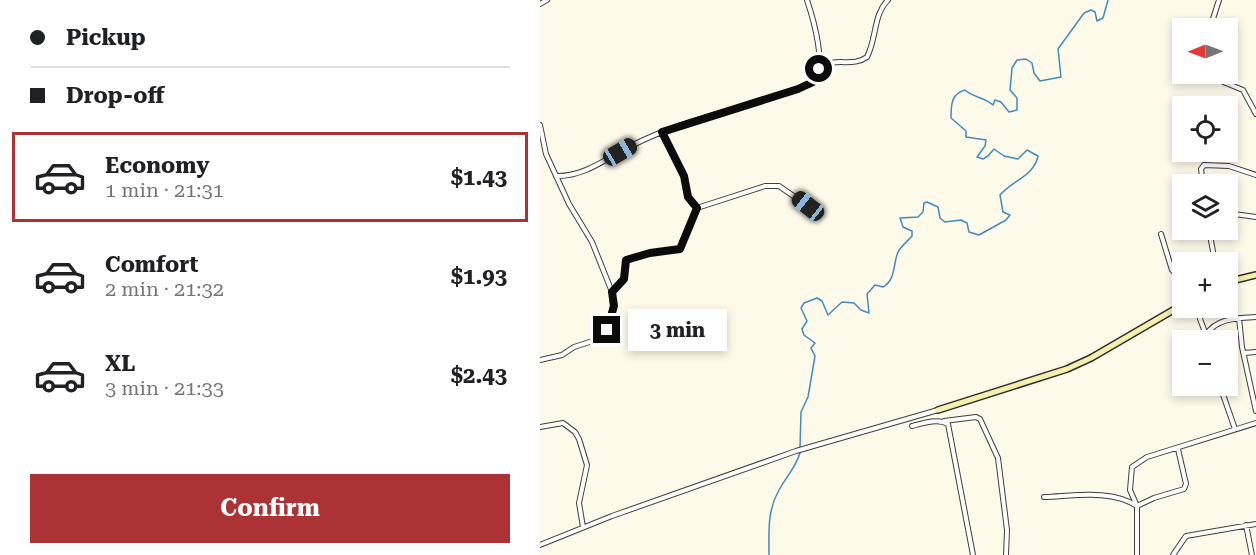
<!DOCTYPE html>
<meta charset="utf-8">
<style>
:root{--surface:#fff;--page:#f6f6f6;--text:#202124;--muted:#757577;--line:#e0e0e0;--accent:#ab3235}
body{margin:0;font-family:"Roboto Serif",serif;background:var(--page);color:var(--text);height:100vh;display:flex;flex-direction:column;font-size:22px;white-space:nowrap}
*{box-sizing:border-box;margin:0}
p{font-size:20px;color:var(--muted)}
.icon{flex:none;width:33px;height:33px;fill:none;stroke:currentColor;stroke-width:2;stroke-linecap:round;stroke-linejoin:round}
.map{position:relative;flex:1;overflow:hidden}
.sheet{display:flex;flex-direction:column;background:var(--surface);width:540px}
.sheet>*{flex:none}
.top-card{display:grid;align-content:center;height:132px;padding:0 30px;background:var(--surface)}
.needle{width:39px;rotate:269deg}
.controls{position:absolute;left:632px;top:18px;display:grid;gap:12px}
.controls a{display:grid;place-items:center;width:66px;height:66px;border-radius:0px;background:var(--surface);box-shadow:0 3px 9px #0003;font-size:30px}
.end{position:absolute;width:27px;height:27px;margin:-14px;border:8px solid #0b0b0b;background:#fff;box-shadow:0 0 0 3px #fff}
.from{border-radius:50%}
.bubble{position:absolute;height:42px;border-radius:0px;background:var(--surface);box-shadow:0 3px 9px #0003;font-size:20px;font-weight:700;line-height:42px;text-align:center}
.car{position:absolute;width:18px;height:36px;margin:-18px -9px;border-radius:8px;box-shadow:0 0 4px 2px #0007;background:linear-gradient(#222 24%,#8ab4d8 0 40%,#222 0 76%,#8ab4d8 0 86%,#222 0)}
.top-card b{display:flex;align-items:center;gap:21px;height:57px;font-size:22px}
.top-card b+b{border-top:2px solid var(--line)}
.top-card i{width:15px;height:15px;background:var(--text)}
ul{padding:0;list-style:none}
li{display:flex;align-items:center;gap:18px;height:90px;margin:0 12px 9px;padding:0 18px;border:3px solid transparent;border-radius:0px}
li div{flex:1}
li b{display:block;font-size:22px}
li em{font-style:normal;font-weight:700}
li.on{border-color:var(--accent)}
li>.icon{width:54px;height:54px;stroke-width:1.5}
.primary-button{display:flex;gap:12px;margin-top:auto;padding:12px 30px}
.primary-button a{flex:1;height:69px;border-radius:0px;background:var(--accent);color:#fff;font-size:24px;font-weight:700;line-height:69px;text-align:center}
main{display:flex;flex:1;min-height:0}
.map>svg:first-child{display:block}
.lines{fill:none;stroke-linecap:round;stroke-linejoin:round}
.stream{stroke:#438abe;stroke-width:1.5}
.street-casing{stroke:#3e3e3e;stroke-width:6}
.secondary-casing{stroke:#2d2d2d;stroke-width:8}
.street{stroke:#fff;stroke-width:4}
.secondary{stroke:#f6f0ac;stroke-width:5}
.route{stroke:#0b0b0b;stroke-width:8}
</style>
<main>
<section class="sheet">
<div class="top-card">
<b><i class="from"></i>Pickup</b>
<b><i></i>Drop-off</b>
</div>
<ul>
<li class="on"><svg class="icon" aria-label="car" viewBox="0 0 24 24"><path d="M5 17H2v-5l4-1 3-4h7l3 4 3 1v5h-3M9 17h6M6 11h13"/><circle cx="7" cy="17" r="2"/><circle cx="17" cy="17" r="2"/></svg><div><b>Economy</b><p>1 min · 21:31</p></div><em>$1.43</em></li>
<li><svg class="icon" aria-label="car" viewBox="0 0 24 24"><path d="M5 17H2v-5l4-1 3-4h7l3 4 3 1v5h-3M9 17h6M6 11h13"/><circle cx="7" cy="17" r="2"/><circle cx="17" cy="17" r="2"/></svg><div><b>Comfort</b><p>2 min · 21:32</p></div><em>$1.93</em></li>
<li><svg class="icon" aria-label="car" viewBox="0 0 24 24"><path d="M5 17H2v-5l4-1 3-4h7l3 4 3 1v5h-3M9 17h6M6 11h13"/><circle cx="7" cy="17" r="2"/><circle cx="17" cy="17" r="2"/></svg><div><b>XL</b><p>3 min · 21:33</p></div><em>$2.43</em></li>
</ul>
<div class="primary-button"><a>Confirm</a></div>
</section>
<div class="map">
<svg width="716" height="555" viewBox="0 0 716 555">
<rect width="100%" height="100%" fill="#fdfaea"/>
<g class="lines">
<!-- stream -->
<path class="stream" d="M260 448 261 412 268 397 275 356 271 348 275 343 264 335 262 329 267 321 261 308 264 303 277 298 282 301 288 315 302 302 314 303 321 310 329 313 327 294 335 285 343 287C356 280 353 263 358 252 361 246 368 241 372 236V231L363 227 360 218 378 217 383 212 384 203 387 202 398 207 400 218 405 222 421 220 427 223 429 232 439 235 466 220 470 215 463 212 460 195C473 180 494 176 498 156L487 150 478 159 464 156 454 149 448 156 443 159 437 157 445 146 446 140 426 137V131L411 118C411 105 411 94 425 90 434 98 444 97 453 105L455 100 461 102 469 112 477 110V98L470 90 472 68 477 60 486 59 492 63 494 73 500 81 521 77 518 49 544 13 551 10 555 12 557 21 563 18 568 0
M229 555C229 532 227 511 239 490 246 477 256 467 260 453"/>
<defs>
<path id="street" d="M0 4 7 0
M670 28 679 0
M280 68C295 56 312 68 327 57 337 38 333 15 348 0
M664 74 703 90 716 114
M0 125 6 154 29 204 52 242 72 292
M121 132 144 176 148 197 157 208
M16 176C44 177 67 158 91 146 149 116 214 107 273 83 288 68 273 18 267 0
M663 184 661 169 664 165 689 166 716 175
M687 213 716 217
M669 230 675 262
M621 234 632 270 642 280
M656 308 666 335
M699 318 702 347 716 411
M667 340 666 335C676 318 698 318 716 317
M704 353 716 352
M0 360 22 355 34 347 59 339 67 330 73 306 72 292 84 279 86 260 110 253 140 249 157 208 225 186H239L268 206
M680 386 695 429
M404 421 436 417 440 419 458 458 467 530 466 555
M372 426C383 423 398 418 408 424L433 555
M0 427 23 423 35 432 39 439 47 465 39 503 43 527
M504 497C534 496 571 489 597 506L614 498 644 489 646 484 638 449
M706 525 712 555
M0 545 72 516 256 451 398 410
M597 555V506L590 490 592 467 607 457 716 423
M633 555 646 536 716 524"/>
<path id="secondary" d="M687 282 716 275
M398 410 527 369 551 358 642 305"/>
</defs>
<!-- street casing -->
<use href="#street" class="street-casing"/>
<!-- secondary casing -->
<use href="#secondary" class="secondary-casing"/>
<!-- street -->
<use href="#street" class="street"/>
<!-- secondary -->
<use href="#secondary" class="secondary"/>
</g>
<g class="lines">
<!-- route -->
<path class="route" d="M67 330 74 306 72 292 84 279 86 260 110 253 140 249 157 208 148 197 144 176 122 132 258 89 275 81 279 69"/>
</g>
</svg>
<div class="controls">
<a><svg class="needle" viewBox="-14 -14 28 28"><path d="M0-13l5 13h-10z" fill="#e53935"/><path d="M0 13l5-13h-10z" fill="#757577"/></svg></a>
<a><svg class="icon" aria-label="locate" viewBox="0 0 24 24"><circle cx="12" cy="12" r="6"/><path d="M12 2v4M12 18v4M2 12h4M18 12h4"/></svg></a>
<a><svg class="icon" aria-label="layers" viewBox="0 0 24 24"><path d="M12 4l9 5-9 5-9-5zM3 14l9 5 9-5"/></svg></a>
<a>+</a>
<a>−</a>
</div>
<i class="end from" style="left:279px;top:69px"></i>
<i class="end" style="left:67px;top:330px"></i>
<div class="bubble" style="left:88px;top:309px;width:99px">3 min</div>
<i class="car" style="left:80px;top:152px;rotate:60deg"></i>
<i class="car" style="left:268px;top:206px;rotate:308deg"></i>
</div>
</main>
